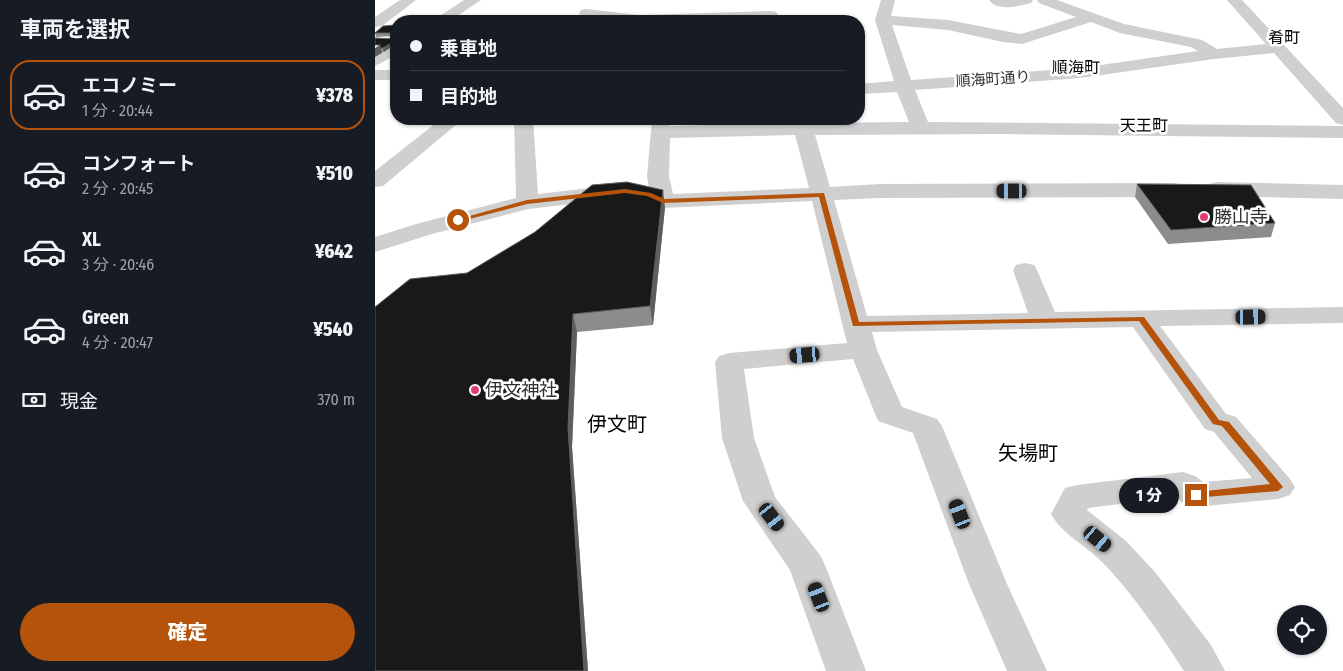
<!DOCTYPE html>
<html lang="ja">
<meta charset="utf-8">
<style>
:root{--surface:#171b24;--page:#20242c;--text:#f1f3f6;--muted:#9ea1a6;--line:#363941;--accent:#b45309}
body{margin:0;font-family:"Fira Sans Condensed","Noto Sans JP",sans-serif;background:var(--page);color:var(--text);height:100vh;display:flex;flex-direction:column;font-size:19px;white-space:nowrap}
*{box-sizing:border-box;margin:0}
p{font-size:16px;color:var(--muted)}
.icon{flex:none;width:28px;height:28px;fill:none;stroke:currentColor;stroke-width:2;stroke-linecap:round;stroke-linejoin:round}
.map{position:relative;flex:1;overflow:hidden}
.drawer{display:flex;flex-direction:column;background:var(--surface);width:375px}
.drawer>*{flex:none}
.banner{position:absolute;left:15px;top:15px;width:475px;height:110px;border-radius:20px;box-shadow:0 1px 4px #0004;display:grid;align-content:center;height:110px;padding:0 20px;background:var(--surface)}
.fabs{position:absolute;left:902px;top:605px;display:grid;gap:10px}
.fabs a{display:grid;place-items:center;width:50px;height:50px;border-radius:50%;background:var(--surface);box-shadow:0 1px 4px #0004;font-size:25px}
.end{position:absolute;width:22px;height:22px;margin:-11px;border:6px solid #b45309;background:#fff;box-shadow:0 0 0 2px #fff}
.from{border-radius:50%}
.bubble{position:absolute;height:35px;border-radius:18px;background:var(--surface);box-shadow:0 1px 4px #0004;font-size:16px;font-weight:800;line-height:35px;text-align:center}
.car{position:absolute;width:15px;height:30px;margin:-15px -8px;border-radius:6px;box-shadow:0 0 4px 1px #0007;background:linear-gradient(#222 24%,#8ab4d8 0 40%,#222 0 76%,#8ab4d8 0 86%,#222 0)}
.banner b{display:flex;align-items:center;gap:18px;height:48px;font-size:19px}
.banner b+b{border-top:1px solid var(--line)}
.banner i{width:12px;height:12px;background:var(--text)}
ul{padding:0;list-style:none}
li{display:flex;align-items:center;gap:15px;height:70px;margin:0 10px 8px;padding:0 10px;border:2px solid transparent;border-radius:20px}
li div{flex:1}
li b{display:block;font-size:19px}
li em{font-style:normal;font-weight:800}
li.selected{border-color:var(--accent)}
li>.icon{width:45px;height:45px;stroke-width:1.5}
h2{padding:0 20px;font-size:22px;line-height:60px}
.pay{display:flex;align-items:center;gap:12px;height:55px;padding:0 20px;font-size:19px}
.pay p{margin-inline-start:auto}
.primary-button{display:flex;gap:10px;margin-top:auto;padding:10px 20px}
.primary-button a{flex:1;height:58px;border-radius:30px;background:var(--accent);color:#fff;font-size:20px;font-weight:800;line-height:58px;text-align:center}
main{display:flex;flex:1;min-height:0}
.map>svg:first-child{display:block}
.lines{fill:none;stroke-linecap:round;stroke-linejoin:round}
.minor{fill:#cfcfcf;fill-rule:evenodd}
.wall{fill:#8c8c8c}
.shaded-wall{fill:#5e5e5e}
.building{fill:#191919;stroke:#5e5e5e}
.route{fill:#b45309}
.poi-dot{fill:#e13c79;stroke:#fff;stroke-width:2}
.labels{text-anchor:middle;stroke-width:5;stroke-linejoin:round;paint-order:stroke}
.far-street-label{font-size:15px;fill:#323232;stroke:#fff}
.far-quarter-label{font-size:16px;fill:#000;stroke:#fff}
.poi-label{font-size:18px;fill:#323232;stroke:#fff;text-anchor:start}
.quarter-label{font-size:20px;fill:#000;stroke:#fff}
</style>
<main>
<section class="drawer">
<h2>車両を選択</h2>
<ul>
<li class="selected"><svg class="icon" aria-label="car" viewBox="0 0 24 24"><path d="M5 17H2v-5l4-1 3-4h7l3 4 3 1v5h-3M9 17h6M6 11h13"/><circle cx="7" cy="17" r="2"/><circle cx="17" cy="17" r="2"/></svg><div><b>エコノミー</b><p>1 分 · 20:44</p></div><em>¥378</em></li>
<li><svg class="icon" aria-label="car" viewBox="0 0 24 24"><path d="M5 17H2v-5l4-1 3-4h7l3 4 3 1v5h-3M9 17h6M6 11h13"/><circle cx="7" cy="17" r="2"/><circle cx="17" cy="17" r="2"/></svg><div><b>コンフォート</b><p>2 分 · 20:45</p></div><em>¥510</em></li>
<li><svg class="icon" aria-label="car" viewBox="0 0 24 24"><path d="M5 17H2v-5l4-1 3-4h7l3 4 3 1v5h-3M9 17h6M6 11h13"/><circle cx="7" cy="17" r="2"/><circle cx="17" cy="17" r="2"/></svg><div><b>XL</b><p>3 分 · 20:46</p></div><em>¥642</em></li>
<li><svg class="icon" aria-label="car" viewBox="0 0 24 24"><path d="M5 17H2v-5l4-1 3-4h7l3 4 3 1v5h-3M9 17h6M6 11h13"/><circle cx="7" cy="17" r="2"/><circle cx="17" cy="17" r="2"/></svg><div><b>Green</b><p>4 分 · 20:47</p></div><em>¥540</em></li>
</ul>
<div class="pay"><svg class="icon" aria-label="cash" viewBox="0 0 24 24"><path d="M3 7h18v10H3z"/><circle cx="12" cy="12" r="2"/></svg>現金<p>370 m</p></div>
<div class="primary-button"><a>確定</a></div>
</section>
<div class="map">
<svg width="968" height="671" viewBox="0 0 968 671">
<rect width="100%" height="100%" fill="#fff"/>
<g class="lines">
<!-- minor -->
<path class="minor" d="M25 0H41L7 26 0 27V17Z
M89 0H106L75 21H57Z
M506 0H520L516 16 573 20 646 34 701 17 664 3 662 0H682L749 24 827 40 842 49 891 44 852 0H867L968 108V125L961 123 899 53 839 59 705 78 540 90 553 122 968 126V138L626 134 440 135 455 187 505 184 799 183 807 185 810 190 807 195 799 197 505 198 459 200 492 316 653 313 638 270 641 265 650 263 659 265 662 270 680 312 968 307V323L785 326 851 414 861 417 915 479 920 487 915 495 903 499 821 507 809 504 801 497 713 508 712 510 751 541 780 572 836 645 850 671H809C786 635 756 591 726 561 710 545 687 534 676 514L690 488 702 485 808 472 820 476 828 482 877 478 839 432 830 429 758 327 497 332 502 350 527 407 562 419 567 426 632 584 672 671H632L594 584 538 433 503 421 478 359 369 369 379 438 400 497 445 555 450 565 491 671H451L415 570 368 501 347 438 340 362 344 356 354 353 472 343 437 201 288 208 269 200 250 198 153 209 57 234 0 252V237L41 224 141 198 139 119H158L163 194 250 184 274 188 272 176 277 119H295V126L418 123 417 119H435L437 123 534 122 522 92 484 94V84L519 81 500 20ZM716 22 745 33 816 47 823 51 705 68 536 80 517 25 573 30 628 42 647 44ZM420 135 434 188 298 194 294 176 295 138Z
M614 0H658L656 3C643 6 623 12 614 0Z
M211 9 265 15 396 11 401 12 403 15 401 18 396 19 240 21 206 16 204 13 206 10Z
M21 43V55L0 66V54Z
M0 70H21V80H0Z
M66 119H88L8 186 0 187V171Z
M842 182 968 185V199L842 196 834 194 831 189 834 184Z"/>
</g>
<!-- wall -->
<path class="wall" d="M21 25V36L1 37 0 33Z
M0 38 21 39 9 52H6L7 53Z
M762 184 900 223 896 237 793 244 760 197Z
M290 207 278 325 202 332 197 447 213 671H0L92 273Z"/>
<!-- shaded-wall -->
<path class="shaded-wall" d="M21 40V44L9 52 8 48Z
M5 45 7 53 0 57V48Z
M288 190 290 207 278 325 275 306Z
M198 314 202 332 197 447 213 671H209L193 428Z"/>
<!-- building -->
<path class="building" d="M21 25V33H0L8 26Z
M0 38 21 39V40L8 48H5V45H0Z
M252 182 288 190 275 306 198 314 193 428 209 671H0V307L35 279 92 273 160 232 217 185Z
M762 184 876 185 900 223 796 230Z"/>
<!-- route -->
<path class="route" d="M250 189 276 193 289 199 449 193 484 322 769 317 844 420 854 422 908 487 903 491 818 498V493L821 492 895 484 847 426 838 424 764 321 478 326 444 197 288 203 272 196 250 193 152 204 83 222 80 220 152 200Z"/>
<!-- markers -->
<g class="poi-dot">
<circle cx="829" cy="217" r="5"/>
<circle cx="100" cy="390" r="5"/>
</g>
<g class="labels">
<!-- far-street labels -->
<g class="far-street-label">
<text transform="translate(618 79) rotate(-4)" y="5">順海町通り</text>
</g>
<!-- far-quarter labels -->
<g class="far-quarter-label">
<text x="909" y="43">肴町</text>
<text x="701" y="73">順海町</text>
<text x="769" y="131">天王町</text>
</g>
<!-- poi labels -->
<g class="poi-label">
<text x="839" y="223">勝山寺</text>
<text x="110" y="396">伊文神社</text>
</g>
<!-- quarter labels -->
<g class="quarter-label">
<text x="242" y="431">伊文町</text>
<text x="653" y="460">矢場町</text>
</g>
</g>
</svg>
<div class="fabs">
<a><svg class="icon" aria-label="locate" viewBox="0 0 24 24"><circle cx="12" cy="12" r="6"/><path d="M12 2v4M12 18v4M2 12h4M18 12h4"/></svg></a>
</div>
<i class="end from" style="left:83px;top:220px"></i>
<i class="end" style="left:821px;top:495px"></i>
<div class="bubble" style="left:744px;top:478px;width:60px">1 分</div>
<i class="car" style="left:637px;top:191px;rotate:270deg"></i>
<i class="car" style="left:876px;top:317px;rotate:89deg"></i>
<i class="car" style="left:430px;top:355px;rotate:265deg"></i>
<i class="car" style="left:585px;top:514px;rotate:339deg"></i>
<i class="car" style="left:397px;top:517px;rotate:143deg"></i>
<i class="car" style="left:723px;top:539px;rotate:130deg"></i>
<i class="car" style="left:444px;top:597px;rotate:339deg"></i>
<div class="banner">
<b><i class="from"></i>乗車地</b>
<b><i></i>目的地</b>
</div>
</div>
</main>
